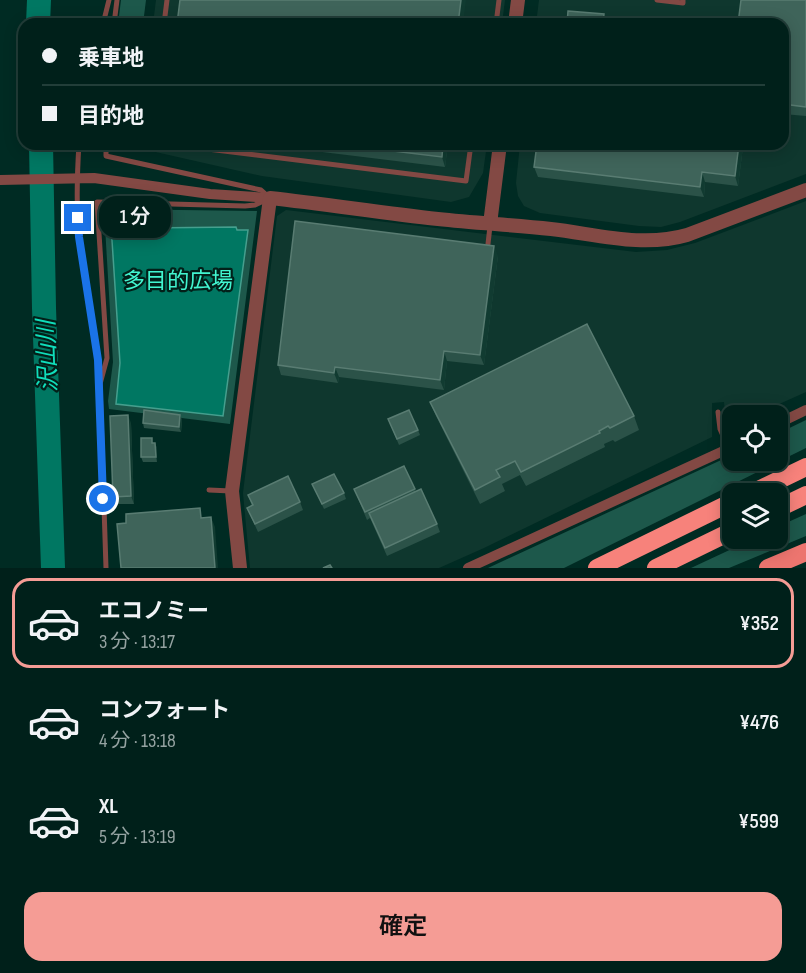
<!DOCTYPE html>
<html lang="ja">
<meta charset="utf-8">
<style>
:root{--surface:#00201a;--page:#0e2d27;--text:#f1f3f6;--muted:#95a3a2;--line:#223e39;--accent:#f59c95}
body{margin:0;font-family:"Sofia Sans Condensed","Noto Sans JP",sans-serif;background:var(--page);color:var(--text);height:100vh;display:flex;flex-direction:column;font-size:22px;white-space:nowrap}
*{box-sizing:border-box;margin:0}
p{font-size:20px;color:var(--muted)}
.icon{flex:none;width:33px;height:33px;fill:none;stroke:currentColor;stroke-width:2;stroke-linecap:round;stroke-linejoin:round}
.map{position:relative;height:568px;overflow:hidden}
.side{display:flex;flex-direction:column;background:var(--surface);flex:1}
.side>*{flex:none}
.guide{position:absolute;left:18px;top:18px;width:771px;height:132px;border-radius:18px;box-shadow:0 3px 15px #0003,0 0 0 2px var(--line);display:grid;align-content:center;height:132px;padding:0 24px;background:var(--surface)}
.tools{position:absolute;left:722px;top:405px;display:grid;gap:12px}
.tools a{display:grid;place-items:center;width:66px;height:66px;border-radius:12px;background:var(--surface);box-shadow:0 3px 15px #0003,0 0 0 2px var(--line);font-size:30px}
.end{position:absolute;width:27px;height:27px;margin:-14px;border:8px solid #1a73e8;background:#fff;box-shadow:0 0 0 3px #fff}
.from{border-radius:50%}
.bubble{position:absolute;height:42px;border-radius:18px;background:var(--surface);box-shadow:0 3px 15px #0003,0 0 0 2px var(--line);font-size:20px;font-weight:600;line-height:42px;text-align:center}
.guide b{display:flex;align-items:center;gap:21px;height:57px;font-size:22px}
.guide b+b{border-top:2px solid var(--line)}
.guide i{width:15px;height:15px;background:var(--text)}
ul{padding:10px 0 0;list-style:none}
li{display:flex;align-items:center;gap:18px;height:90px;margin:0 12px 9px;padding:0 12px;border:3px solid transparent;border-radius:18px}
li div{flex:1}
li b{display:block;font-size:22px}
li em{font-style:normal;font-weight:600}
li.current{border-color:var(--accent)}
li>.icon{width:54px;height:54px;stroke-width:1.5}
.cta{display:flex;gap:12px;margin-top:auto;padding:12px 24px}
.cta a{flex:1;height:69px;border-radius:18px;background:var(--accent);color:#111;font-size:24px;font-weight:600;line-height:69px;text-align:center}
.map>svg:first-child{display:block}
.built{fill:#0f372e}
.green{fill:#1d584b}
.water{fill:#007762;stroke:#459f8e;stroke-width:1.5}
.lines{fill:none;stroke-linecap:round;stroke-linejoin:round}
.river{stroke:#007762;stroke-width:24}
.service{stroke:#834944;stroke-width:5}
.minor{stroke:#834944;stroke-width:10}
.tertiary{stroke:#834944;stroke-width:14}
.trunk{stroke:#ec756f;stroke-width:18}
.motorway{stroke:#f7827b;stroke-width:18}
.wall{fill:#2b5248}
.shaded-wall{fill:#113b31}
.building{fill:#3f645a;stroke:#597c72;stroke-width:1.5}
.route{stroke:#1a73e8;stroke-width:8}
.labels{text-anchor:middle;stroke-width:4.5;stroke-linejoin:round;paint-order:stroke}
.park-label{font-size:22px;fill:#42f5d0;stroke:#022019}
.water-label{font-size:24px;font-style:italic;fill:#10debb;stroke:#022019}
</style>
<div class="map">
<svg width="806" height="568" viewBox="0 0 806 568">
<rect width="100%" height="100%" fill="#002b23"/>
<!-- built -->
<path class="built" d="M156 0H505L502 24H153Z
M539 0H806V174L680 222 661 227 639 226 540 213 524 206 518 196 516 183 520 144H783V24H536Z
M139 144H487L483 173 469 197 451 202 262 176 138 148Z
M806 201V392L755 415 732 416V426L728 428 726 425 724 402 712 403V437L484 548 439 568H250L243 493 277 216 286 210 636 252 667 250 695 243Z"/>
<!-- green -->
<path class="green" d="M121 0H146L143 24H118Z
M104 209 257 211 230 424 109 409 108 401 113 362Z
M806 420V448L564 568H488L732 455V460H777V434Z
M806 514V536L729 568H691L753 539 777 538V527Z"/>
<!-- water -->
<path class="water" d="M111 225 146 228 236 227 237 230H248L223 416 116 404 120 363Z"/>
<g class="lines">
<!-- river -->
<path class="river" d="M38 24 39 0
M41 144 44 308 53 568"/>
<!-- service -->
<path class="service" d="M657 0 683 3V0
M103 24 109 0
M114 24 117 0
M164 24 167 0
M496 24 499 0
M79 144C77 175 76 206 79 237 84 286 96 335 100 384L106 568
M167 144 466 181 471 144
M488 244 490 226
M100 384 107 358 97 202 245 206 255 205 270 198 261 190 106 156V144
M718 412 720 429 729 449
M209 490 231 491"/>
<!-- minor -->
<path class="minor" d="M0 180 94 178 210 194 270 198
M777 424 806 410
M468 568 732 447"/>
<!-- tertiary -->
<path class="tertiary" d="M515 24 518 0
M490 224 500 144
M240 568 232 491 270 198C326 204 382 213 438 219 475 223 513 225 551 229 596 234 642 248 687 235L806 190"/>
<!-- trunk -->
<path class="trunk" d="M768 568 806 552"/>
<!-- motorway -->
<path class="motorway" d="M750 494 806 467
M777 509 806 495
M597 568 732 502
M656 568 732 531"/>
</g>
<!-- wall -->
<path class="wall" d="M806 0V116L783 114V24Z
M257 144H448L445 167Z
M743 147 738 186 705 182 704 197 538 177 534 167Z
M498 256 484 365 447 361 444 390 339 377 338 383 281 375 278 365Z
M430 402 634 416 639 430 615 442 613 440 604 444 605 447 526 486 520 475 502 484 505 491 480 504 436 416Z
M180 415 182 420 181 432 144 428 143 423Z
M388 419 418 430 420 435 399 445Z
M131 423 134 504H116L113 497Z
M154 443H155L157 448V462H143L141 457Z
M404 466 416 492 437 524 440 532 387 556 370 518 367 520 354 489Z
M312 484 344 493 346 499 324 509Z
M248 495 300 502 303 510 258 532 247 508 252 506Z"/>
<!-- shaded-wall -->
<path class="shaded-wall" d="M461 0H466L463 24H458Z
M604 14 606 22V24H603Z
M443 144H448L445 167 442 157Z
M739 144H742L743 147 738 186 735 176Z
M702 172 705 182 704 197 700 187Z
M494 246 498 256 484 365 480 355Z
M444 351 447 361 444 390 440 380Z
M335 367 339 377 338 383 334 373Z
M128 415 131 423 134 504 131 496Z
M180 415 182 420 181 432 179 427Z
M155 443 157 448V462L156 457Z
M211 517 215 527 218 568H215Z"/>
<!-- building -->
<path class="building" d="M180 0H461L458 24H177Z
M741 0H806V107L783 104V24H738Z
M568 11 604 14 603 24H567Z
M335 144H443L442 157Z
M537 144H739L735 176 702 172 700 187 534 167Z
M295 221 494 246 480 355 444 351 440 380 335 367 334 373 278 365Z
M587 324 634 416 610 428 608 426 599 431 600 433 521 472 515 461 496 470 500 477 475 490 430 402Z
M144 410 180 415 179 427 143 423Z
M409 410 418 430 397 439 388 419Z
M128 415 131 496 113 497 110 416Z
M141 438H152V443H155L156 457H141Z
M404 466 415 489 365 512 354 489Z
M334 474 344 493 322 504 312 484Z
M288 476 300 502 255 524 247 508 253 505 248 495Z
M421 489 437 524 385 548 369 513Z
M200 508 201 518 211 517 215 568H121L117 524 126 523V514Z
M330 565 332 568H323Z"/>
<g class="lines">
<!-- route -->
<path class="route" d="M78 218 79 237 98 360 103 499"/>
</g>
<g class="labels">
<!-- park labels -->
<g class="park-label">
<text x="178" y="288">多目的広場</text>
</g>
<!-- water labels -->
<g class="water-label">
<text transform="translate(47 356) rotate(-92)" y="8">沢山川</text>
</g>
</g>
</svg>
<div class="tools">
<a><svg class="icon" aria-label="locate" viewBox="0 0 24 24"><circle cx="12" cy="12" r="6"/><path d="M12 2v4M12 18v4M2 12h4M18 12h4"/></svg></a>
<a><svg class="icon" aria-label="layers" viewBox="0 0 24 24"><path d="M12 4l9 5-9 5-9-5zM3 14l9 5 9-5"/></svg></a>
</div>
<i class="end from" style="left:103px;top:499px"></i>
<i class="end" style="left:78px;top:218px"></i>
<div class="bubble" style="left:99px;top:196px;width:72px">1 分</div>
<div class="guide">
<b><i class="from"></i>乗車地</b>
<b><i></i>目的地</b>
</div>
</div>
<section class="side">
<ul>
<li class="current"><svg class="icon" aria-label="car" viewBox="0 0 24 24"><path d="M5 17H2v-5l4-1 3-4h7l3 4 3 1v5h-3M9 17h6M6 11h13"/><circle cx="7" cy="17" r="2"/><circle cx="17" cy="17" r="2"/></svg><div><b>エコノミー</b><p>3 分 · 13:17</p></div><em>¥352</em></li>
<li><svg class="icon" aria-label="car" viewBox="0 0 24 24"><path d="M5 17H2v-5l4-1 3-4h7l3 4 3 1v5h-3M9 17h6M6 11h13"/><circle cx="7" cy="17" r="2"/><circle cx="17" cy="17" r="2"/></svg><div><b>コンフォート</b><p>4 分 · 13:18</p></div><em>¥476</em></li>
<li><svg class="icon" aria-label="car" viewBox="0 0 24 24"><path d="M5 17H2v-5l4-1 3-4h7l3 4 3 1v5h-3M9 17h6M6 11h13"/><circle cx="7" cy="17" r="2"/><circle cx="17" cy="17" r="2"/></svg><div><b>XL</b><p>5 分 · 13:19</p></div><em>¥599</em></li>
</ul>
<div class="cta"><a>確定</a></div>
</section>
